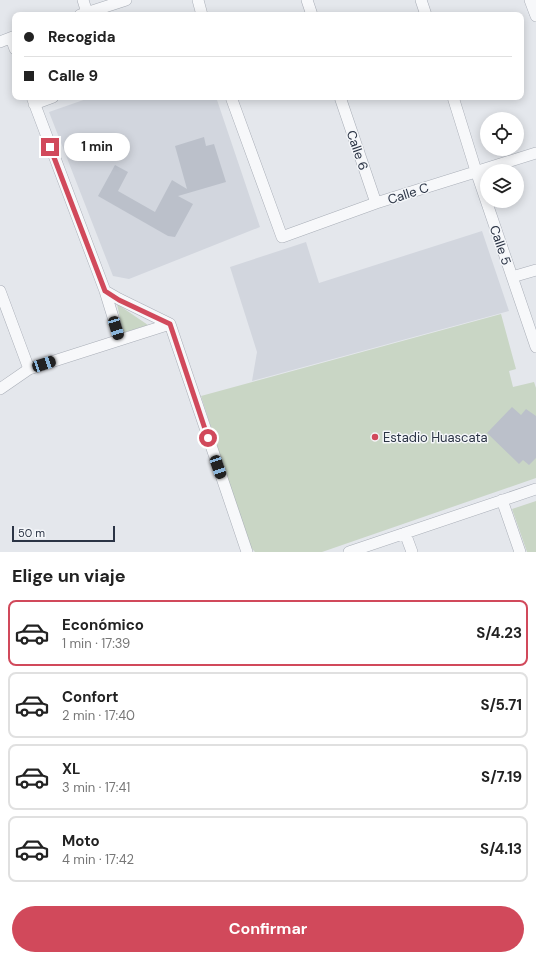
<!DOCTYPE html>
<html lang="es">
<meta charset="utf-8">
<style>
:root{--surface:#fff;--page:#f6f6f6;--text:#222;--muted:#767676;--line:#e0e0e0;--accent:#d1495b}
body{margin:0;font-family:"DM Sans",sans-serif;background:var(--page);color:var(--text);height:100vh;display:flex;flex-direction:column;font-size:15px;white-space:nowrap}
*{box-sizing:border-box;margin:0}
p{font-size:13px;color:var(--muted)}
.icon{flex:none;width:22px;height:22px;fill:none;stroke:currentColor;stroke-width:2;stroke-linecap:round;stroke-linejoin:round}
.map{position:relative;height:552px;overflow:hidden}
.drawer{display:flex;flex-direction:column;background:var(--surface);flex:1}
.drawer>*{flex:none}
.banner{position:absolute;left:12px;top:12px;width:512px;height:88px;border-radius:8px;box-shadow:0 2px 10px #0003;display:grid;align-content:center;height:88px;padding:0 12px;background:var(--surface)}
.controls{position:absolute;left:480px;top:112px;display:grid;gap:8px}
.controls a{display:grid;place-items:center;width:44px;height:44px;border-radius:50%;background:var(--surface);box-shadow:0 2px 10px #0003;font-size:20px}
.scale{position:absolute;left:12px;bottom:10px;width:103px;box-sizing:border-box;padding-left:4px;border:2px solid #2b3445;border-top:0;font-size:11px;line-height:14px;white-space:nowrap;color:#2b3445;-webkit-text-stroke:3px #f4f6f9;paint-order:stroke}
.end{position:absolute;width:18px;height:18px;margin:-9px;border:5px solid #d1495b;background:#fff;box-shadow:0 0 0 2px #fff}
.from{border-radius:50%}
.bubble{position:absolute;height:28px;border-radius:14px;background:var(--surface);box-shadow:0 2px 10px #0003;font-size:13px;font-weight:700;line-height:28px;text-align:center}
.car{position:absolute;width:12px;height:24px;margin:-12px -6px;border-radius:5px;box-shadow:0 0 3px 1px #0007;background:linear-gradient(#222 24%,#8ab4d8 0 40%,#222 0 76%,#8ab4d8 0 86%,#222 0)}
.banner b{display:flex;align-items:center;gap:14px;height:38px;font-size:15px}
.banner b+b{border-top:1px solid var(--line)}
.banner i{width:10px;height:10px;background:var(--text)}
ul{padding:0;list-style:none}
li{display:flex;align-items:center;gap:12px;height:66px;margin:0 8px 6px;padding:0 4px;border:2px solid var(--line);border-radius:8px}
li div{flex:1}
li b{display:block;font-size:15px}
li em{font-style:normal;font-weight:700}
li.current{border-color:var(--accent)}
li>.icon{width:36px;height:36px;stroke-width:1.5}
h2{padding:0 12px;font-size:18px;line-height:48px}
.cta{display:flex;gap:8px;margin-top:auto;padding:8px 12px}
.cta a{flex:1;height:46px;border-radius:24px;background:var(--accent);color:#fff;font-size:16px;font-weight:700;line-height:46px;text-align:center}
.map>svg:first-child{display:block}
.built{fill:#d2d6de}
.green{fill:#c9d6c5}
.building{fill:#bbc0ca}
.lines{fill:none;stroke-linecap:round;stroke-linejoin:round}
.minor-casing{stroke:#a9aeb7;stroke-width:12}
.minor{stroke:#f7f8fa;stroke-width:11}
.route{stroke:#d1495b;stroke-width:5}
.poi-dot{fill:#d1495b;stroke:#f4f6f9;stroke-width:1.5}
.labels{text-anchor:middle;stroke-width:3;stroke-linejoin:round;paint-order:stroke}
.street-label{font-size:13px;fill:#2b3445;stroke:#f4f6f9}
.poi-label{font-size:13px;fill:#2b3445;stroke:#f4f6f9;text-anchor:start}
</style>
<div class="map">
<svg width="536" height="552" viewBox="0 0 536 552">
<rect width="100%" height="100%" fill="#e4e7ec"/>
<!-- built -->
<path class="built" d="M92 97H216L260 227 129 279 113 276 49 112Z
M482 231 509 311 252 381 257 352 230 267 306 242 319 283Z"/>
<!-- green -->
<path class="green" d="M117 304 148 325 123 333Z
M501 314 516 369 509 371 513 387 534 382 536 388V478L322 552H255L248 544 201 396Z
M536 501V552H527L512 509Z"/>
<!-- building -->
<path class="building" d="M204 137 206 146 214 144 226 182 178 196 193 204 175 237 168 236 98 196 115 165 128 172 118 191 155 212 172 180 187 189 175 146Z
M512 407 521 415 526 409 536 416V458L529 465 523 460 519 464 487 433Z"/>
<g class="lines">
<defs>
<path id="minor" d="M83 0 87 13
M198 0 202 15
M307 0 312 15
M421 0 426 15
M530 0 536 16
M80 15 126 0
M11 38 15 49
M0 42 15 36
M32 97 105 291 120 340
M231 97 282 237 376 203 536 153
M340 97 376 203
M453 97 476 171 536 347
M34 104 53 97
M512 277 536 270
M0 291 29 369
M105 291 119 299 170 324 247 552
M0 389 29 369 170 324
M502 500 520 552
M405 533 412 552
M349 552 536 489"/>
</defs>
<!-- minor casing -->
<use href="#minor" class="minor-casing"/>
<!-- minor -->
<use href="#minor" class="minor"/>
</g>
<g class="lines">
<!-- route -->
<path class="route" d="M50 147 105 291 119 300 170 324 208 438"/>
</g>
<!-- markers -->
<circle class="poi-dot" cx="375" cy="437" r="4"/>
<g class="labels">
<!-- street labels -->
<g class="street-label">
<text transform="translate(358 150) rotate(71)" y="5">Calle 6</text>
<text transform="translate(408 193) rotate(-18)" y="5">Calle C</text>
<text transform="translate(501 245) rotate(71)" y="5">Calle 5</text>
</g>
<!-- poi labels -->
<g class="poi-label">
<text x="383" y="442">Estadio Huascata</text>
</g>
</g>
</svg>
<div class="controls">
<a><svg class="icon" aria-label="locate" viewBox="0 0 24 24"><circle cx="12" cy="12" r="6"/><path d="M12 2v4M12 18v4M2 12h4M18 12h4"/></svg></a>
<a><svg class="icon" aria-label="layers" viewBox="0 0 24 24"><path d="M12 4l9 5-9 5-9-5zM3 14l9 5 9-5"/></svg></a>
</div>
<div class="scale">50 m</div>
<i class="end from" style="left:208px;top:438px"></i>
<i class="end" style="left:50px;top:147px"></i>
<div class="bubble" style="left:64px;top:133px;width:66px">1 min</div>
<i class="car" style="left:116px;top:328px;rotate:163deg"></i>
<i class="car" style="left:44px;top:364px;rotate:72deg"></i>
<i class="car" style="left:218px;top:467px;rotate:161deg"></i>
<div class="banner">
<b><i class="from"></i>Recogida</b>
<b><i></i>Calle 9</b>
</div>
</div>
<section class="drawer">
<h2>Elige un viaje</h2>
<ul>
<li class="current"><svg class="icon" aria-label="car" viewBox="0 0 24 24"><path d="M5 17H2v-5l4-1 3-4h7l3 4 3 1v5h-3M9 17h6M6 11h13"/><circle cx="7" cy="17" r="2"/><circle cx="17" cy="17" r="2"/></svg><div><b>Económico</b><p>1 min · 17:39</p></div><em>S/4.23</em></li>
<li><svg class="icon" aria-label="car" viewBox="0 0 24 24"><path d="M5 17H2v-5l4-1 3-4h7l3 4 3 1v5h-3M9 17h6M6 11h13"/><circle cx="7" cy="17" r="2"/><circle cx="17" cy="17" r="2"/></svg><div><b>Confort</b><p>2 min · 17:40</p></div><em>S/5.71</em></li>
<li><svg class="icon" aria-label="car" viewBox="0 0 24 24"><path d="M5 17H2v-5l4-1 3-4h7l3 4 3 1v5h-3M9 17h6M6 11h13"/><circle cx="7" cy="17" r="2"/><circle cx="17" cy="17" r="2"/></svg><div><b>XL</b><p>3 min · 17:41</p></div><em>S/7.19</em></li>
<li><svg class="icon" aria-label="car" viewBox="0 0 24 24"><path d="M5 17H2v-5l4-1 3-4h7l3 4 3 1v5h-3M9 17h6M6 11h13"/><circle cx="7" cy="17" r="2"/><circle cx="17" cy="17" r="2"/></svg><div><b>Moto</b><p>4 min · 17:42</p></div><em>S/4.13</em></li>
</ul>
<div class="cta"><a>Confirmar</a></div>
</section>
